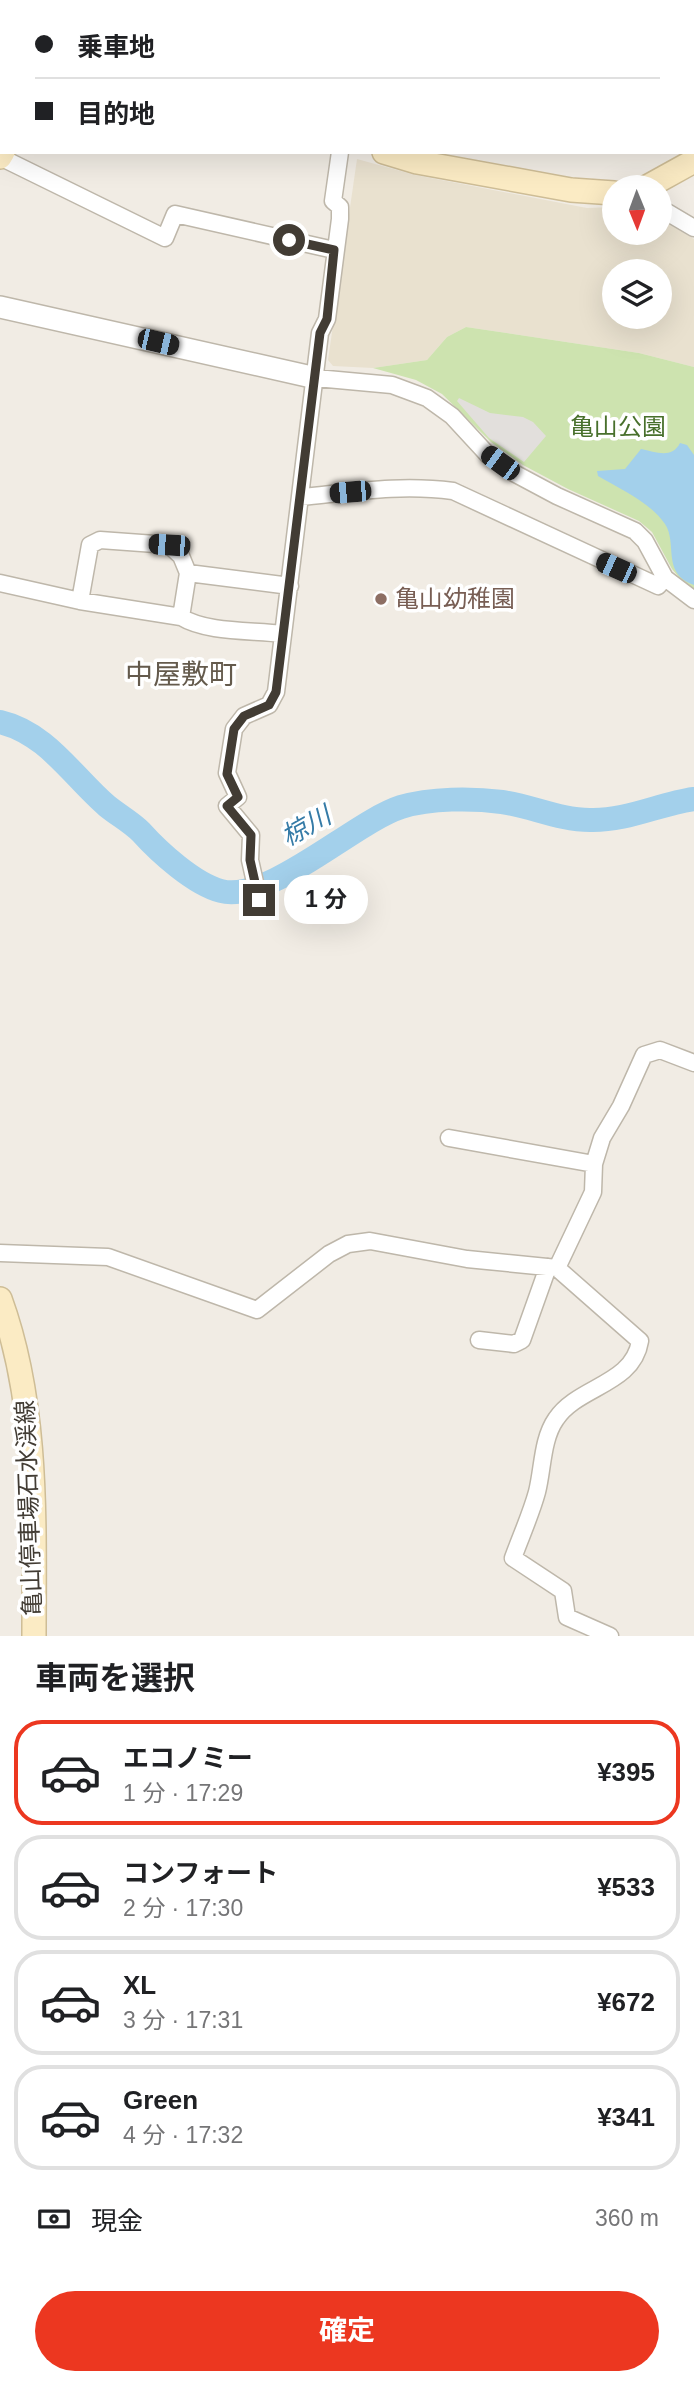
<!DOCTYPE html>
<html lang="ja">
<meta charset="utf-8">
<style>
:root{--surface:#fff;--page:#f2f2f2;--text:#202124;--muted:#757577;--line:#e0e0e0;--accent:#ec3720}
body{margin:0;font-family:Helvetica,"Noto Sans JP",sans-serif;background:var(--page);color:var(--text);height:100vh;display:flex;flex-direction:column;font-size:26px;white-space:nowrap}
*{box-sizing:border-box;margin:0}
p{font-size:23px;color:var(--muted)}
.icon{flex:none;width:38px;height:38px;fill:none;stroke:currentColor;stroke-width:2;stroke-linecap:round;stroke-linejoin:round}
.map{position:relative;height:1636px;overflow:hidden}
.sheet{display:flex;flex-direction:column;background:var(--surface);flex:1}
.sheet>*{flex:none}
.top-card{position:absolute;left:0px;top:0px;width:695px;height:154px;box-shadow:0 7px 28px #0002;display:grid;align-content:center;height:154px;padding:0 35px;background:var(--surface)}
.needle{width:46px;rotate:179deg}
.buttons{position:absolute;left:602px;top:175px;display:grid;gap:14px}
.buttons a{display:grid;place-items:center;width:70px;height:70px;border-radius:50%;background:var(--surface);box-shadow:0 7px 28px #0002;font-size:35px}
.end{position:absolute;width:32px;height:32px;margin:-16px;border:9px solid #423c34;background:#fff;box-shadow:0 0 0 4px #fff}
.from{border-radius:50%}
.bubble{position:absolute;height:49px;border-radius:24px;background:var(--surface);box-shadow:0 7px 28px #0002;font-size:23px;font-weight:700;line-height:49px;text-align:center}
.car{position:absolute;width:21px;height:42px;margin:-21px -10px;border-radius:9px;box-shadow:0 0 5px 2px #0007;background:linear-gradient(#222 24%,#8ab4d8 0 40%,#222 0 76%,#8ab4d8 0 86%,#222 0)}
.top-card b{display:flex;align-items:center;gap:24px;height:66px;font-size:26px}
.top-card b+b{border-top:2px solid var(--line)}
.top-card i{width:18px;height:18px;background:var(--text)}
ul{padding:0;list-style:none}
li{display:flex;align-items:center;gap:21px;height:105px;margin:0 14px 10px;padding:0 21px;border:4px solid var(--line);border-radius:28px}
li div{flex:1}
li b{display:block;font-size:26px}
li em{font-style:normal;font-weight:700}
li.on{border-color:var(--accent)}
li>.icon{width:63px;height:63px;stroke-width:1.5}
h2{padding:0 35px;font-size:32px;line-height:84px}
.pay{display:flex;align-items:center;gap:18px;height:77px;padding:0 35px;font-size:26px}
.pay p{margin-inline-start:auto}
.button{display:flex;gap:14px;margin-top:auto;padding:14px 35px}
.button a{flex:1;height:80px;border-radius:42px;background:var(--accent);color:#fff;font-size:28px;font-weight:700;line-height:80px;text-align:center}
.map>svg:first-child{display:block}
.education{fill:#e9e1cf;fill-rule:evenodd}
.green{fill:#cde3af}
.parking{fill:#e2dfdc}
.water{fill:#a3d0eb}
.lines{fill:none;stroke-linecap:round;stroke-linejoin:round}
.river{stroke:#a3d0eb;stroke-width:24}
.minor-casing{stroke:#beb7aa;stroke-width:19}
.tertiary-casing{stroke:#beb7aa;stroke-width:24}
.secondary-casing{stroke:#cebd96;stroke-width:26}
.minor{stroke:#fff;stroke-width:16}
.tertiary{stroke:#fff;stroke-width:21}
.secondary{stroke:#fbebc4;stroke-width:23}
.route{stroke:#423c34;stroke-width:9}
.education-dot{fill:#8d6e63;stroke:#fff;stroke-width:2.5}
.labels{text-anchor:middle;stroke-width:7;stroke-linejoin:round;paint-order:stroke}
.park-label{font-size:24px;fill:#48702c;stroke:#fff}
.education-label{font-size:24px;fill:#785e54;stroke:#fff;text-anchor:start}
.street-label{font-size:24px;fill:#423c34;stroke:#fff}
.water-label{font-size:26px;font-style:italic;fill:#357ba7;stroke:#fff}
.quarter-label{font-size:28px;fill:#645a4c;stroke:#fff}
</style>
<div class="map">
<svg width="694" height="1636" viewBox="0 0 694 1636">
<rect width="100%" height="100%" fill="#f1ece4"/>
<!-- education -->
<path class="education" d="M357 159 415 175 587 208 614 207V233H660V219L694 239V367L639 353 466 327 447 337 427 360 373 368 333 366 328 360ZM614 271H660V317H614Z"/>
<!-- green -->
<path class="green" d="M466 327 639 353 694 367V595L672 569 652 532 639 521 568 489 523 465 491 442 442 394 416 380 373 368 427 360 447 337Z"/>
<!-- parking -->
<path class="parking" d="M459 398 490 413 523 417 533 422 546 436 524 462 489 438 457 401Z"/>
<!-- water -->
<path class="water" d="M680 443 687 445 694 455V585C661 573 678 544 665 524 650 502 620 489 598 476L597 471 625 469 641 449C656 452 672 459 680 443Z"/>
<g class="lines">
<!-- river -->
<path class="river" d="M0 722C47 733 73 777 107 806 118 815 131 822 141 832 159 852 194 884 221 891 270 903 354 822 401 807 431 798 472 798 502 802 531 806 560 820 590 820 627 821 659 804 694 799"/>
<defs>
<path id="minor" d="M495 0 496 2
M663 0 666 2
M409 2 410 0
M645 2 649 0
M693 17H694
M0 58 2 59
M0 157 165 238 175 214 334 250
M660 208 694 228
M316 378 392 385 427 398 452 416 488 455 512 472 557 496 635 531 645 541 665 578 694 600
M301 497C353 492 401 484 453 491L658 586 665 578
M0 583 80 601 181 617C207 633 252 630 283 634
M80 601 90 545 100 540 169 545 181 556 188 573 290 586
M181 617 188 573
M259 900 250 860 251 835 227 806 238 797 227 773 234 729 244 716 269 705 276 692 320 333 327 319 340 219V207L333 201 340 152
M449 1138 594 1164
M0 1253 108 1257 257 1310 329 1254 348 1244 370 1241 467 1259 557 1268 640 1341C633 1385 578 1386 556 1419 542 1439 543 1468 537 1492 531 1514 521 1536 513 1558L563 1591 567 1617 610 1636
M557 1268 593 1192 594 1164 602 1138 621 1106 644 1055 660 1050 694 1063
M479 1340 514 1344 522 1340 548 1267"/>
<path id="tertiary" d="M0 307 316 378"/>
<path id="secondary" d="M143 0 145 2
M101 2 102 0
M384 152 417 162 571 190 614 193
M0 157 3 152
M647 187 694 161
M0 1299C39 1406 34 1524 34 1636"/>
</defs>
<!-- minor casing -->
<use href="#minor" class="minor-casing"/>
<!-- tertiary casing -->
<use href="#tertiary" class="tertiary-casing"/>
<!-- secondary casing -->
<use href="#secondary" class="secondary-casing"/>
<!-- minor -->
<use href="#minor" class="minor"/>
<!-- tertiary -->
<use href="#tertiary" class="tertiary"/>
<!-- secondary -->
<use href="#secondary" class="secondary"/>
</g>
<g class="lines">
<!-- route -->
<path class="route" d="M259 900 250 860 251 835 227 806 238 797 227 774 234 729 244 716 269 705 276 692 320 333 327 319 334 250 289 240"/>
</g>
<!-- markers -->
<circle class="education-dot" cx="381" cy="599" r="7"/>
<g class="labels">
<!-- park labels -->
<g class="park-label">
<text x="618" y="435">亀山公園</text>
</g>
<!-- education labels -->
<g class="education-label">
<text x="395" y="607">亀山幼稚園</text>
</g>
<!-- street labels -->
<g class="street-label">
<text transform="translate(29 1508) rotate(-92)" y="8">亀山停車場石水渓線</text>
</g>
<!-- water labels -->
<g class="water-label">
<text transform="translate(306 826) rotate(-29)" y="9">椋川</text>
</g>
<!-- quarter labels -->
<g class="quarter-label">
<text x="181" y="684">中屋敷町</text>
</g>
</g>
</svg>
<div class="buttons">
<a><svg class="needle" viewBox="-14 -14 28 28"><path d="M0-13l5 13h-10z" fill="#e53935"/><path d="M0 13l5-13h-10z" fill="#757577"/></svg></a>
<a><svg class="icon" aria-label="layers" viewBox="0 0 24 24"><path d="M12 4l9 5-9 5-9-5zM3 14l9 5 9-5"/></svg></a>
</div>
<i class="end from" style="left:289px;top:240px"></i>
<i class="end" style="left:259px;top:900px"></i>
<div class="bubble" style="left:284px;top:875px;width:84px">1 分</div>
<i class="car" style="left:158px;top:342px;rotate:103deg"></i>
<i class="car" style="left:500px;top:463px;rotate:306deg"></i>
<i class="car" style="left:350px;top:492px;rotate:265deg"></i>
<i class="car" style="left:169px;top:545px;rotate:274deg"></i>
<i class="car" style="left:616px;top:568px;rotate:294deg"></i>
<div class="top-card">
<b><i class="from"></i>乗車地</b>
<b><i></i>目的地</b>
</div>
</div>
<section class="sheet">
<h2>車両を選択</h2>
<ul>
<li class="on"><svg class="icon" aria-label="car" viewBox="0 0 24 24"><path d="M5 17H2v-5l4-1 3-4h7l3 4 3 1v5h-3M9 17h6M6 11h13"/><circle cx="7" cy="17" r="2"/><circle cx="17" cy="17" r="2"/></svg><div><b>エコノミー</b><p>1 分 · 17:29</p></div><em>¥395</em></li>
<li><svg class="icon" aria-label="car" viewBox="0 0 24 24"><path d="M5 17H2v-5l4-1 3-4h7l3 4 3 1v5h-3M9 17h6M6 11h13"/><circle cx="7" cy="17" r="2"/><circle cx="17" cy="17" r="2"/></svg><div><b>コンフォート</b><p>2 分 · 17:30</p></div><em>¥533</em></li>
<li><svg class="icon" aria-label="car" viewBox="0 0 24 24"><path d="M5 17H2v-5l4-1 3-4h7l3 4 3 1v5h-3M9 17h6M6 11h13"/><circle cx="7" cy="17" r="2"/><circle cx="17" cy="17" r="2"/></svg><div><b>XL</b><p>3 分 · 17:31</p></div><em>¥672</em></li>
<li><svg class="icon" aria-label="car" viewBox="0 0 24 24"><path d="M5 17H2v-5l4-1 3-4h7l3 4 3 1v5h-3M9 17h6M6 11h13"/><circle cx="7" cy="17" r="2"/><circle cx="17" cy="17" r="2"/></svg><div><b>Green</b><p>4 分 · 17:32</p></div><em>¥341</em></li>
</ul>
<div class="pay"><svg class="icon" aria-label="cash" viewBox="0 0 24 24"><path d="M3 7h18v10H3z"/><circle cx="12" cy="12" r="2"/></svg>現金<p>360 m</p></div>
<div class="button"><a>確定</a></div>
</section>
